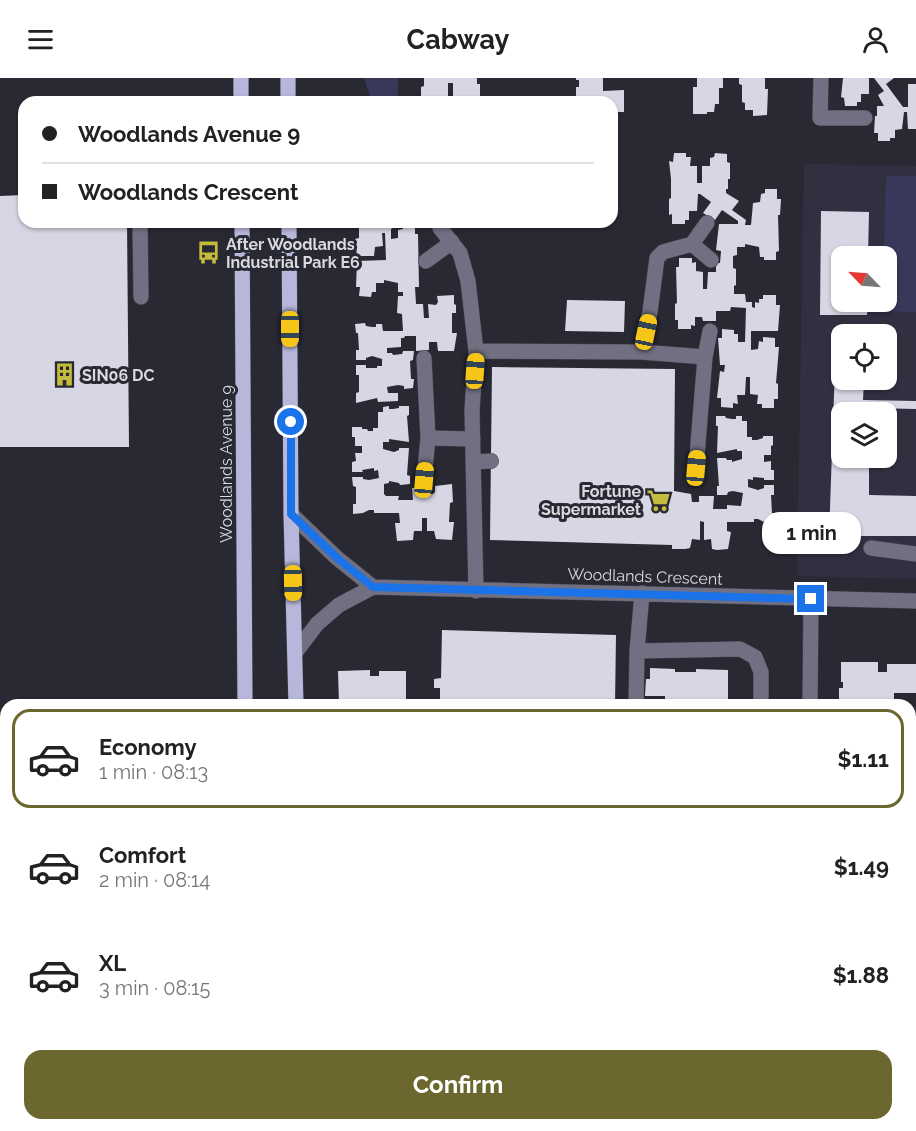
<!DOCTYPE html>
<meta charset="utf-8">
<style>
:root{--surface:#fff;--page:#f2f2f2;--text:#222;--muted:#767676;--line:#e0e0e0;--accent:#6b672e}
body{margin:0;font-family:Raleway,sans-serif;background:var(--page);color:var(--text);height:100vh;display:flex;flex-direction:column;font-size:22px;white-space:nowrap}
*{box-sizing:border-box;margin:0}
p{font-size:20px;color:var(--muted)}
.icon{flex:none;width:33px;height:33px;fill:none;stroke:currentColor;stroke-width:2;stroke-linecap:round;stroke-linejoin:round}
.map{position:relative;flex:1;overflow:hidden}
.sheet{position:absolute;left:0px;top:621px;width:916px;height:432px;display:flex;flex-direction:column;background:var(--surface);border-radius:18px 18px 0 0;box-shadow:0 2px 4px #0004}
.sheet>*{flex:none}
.hud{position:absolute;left:18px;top:18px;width:600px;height:132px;border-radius:18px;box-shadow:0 2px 4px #0004;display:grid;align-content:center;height:132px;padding:0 24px;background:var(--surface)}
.needle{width:39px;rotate:295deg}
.fabs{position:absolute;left:831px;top:168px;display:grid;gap:12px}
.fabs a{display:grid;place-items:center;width:66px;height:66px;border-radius:12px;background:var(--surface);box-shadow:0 2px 4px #0004;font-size:30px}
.end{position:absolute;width:27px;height:27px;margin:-14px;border:8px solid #1a73e8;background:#fff;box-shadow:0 0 0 3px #fff}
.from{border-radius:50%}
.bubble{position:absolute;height:42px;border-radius:18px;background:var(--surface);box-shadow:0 2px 4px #0004;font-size:20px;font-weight:700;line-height:42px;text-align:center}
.car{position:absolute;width:18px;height:36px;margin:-18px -9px;border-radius:8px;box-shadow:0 0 4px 2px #0007;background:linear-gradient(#f5c518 24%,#345 0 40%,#f5c518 0 76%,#345 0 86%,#f5c518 0)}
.hud b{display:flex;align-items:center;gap:21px;height:57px;font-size:22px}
.hud b+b{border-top:2px solid var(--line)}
.hud i{width:15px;height:15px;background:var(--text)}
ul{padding:10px 0 0;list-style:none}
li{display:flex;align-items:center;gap:18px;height:99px;margin:0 12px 9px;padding:0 12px;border:3px solid transparent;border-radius:18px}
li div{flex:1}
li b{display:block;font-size:22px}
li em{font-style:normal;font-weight:700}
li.on{border-color:var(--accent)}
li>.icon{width:54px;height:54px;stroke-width:1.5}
.button{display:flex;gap:12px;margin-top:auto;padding:12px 24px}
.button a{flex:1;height:69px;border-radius:18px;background:var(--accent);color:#fff;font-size:24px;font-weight:700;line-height:69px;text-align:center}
header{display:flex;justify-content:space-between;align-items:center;height:78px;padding:0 24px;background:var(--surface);font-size:27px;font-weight:700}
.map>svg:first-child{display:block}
.built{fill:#313041;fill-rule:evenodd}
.green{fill:#3a385a}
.building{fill:#d6d6e4}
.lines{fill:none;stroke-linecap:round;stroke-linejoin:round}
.minor-casing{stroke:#454550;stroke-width:16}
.major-casing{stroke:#454550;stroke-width:16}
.minor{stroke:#707082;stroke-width:15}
.major{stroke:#b7b7db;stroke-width:15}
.route{stroke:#1a73e8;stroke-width:8}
.labels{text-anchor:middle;stroke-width:6;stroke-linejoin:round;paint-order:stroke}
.poi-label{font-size:16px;font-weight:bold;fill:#d9d9e0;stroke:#292934;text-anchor:start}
.street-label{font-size:16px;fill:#d9d9e0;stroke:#292934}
</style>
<header><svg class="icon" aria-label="menu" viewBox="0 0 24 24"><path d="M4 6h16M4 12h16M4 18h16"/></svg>Cabway<svg class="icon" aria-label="person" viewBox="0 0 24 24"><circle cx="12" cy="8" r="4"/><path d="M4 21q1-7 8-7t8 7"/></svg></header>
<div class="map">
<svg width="916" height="1053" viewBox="0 0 916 1053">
<rect width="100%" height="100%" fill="#292934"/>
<!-- built -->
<path class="built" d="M804 86 916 88V501L797 498ZM842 178H886V224H842ZM842 256H886V302H842ZM842 334H886V380H842Z"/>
<!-- green -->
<path class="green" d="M364 0H398V24H372Z
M886 98H916V234L883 233V224H886V178H884Z"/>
<!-- building -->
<path class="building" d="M424 0H477V6H480V24H457V20H453V5H448V23L421 24V9L424 8Z
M576 0H603V13L624 12V34H612V24H603V21H598V24H576V9H579V2H576Z
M697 0H723V10H719V26H715L714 34H707V36H693V9H697Z
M739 0H765V11H768L767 37 753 38V32H745V25L742 24V7L739 6Z
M843 0H869V16H861V24H857V28H845L844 20 841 19Z
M874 0H894L886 6 903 29H908V6H916V51H908L907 34H904L902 51 895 52V60H890V63H878V55H874L875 38H877V28H884L878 17 884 13Z
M674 75H686V79H691L690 88H697V105H702V88H710V80L714 79 715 75 727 76V84L730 85V101H728V111H726V115L739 123 732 132 746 142 745 147H751L753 125 760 124 761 116 765 115V111H777V121H781L780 137H778L779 173 776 174V182H764V179H760L759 169 745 166V169H737V177L733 178V190L736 191V207L734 208V216H745L746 224H752V229L755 230V224L759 225V221H763V217H776V227H780L778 253H751V272L758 271 759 263 763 264V259L775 260V269H779L776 305 778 306V321H774V330H762V326H757L758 317 750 316V299H746L745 317H737L738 326 733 325V330L721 329V320H717L720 293 724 294 725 287H720L718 260H722V251L734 252V256H738V264H745L746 230 731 229 730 233H716V243H703L702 239H695V248L691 247V251H678V242H675V226L677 225 676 189H679V180H692V185L696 184V193L703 194V211H707L708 194H716V185H720L721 173 716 172 719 146H738V143L722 132 715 142 703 135 711 124 700 116H698L697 133H689V142H685V146H672V136L669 137V121L671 120V101L669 83 673 84Z
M24 117V144H127L129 369H0V118Z
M821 133 869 134 868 178H842V224H868L867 237H820Z
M359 144H382L383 150 392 144H402L391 151V161L398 160V152L403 151V147H415V156H418L419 209H415L416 226H423L424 240H429L428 226 436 227 438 224 437 218 454 217V226L456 227V235H452V255H457L454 273H438L437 264H429V272L416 273V258H405L404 260H401V269L387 270V275H392L393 277 402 276 403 273H414L413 282 410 283 411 301H414L413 310 404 311V308L398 307 387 309 388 315H398V323L378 324 377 320 356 325V315L359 314V297H356V287H366V290H377V288H382V281L372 278 366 280V282H356V272H359L358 255H356L355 246 365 245 366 248 372 249H376V246H382L383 253H403L402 236 397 235 398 218H403V214H398V205L384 202V205H376V214H372L371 219 359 218 360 209H356L357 183 386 182 385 155H382L383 168 375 169 374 178H357L355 161 359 160Z
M567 222 625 223 624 254 565 253Z
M836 261H842V302H864L863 322 916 323V331L871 330V334H842V380H869V417L916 418V458H829Z
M492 289 675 291 674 413 691 416 692 424H699V418H714L713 431H727V427L741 428 743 415 733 413 728 414 727 417H717V408H719L717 380H726L727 382H732V384L742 381V373H737V371L717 375 718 348H716V338H725L726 340 732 341H736V338H742V343H747V359H752V362H757L763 360V358H773V367L771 368V377H764V384L771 383V392H774V402H764V400L753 399V402L748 401V409L758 412 764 410V407H774V417H771L772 435H775V444H764L758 441H754V444H727V453L731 454 728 471 717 472 712 471 711 461 704 462V444L700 443V462L692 461 690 470 685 471H672V467L490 462Z
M389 328V331H393L399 330V328H409V337L407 338 409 364 389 361V364H383V371L394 374 399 372V370H409L407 397 410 398V406L400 407 399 405 389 403V405L384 406V416L386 418H399L398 422H413L412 410H426V416H433L435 414V408L452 406 453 424 450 425 449 444H454L452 462 436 461 434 453H427V440H422V453H414L413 462 397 463 395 445H400L399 435H374V432H369L363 435 353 436V426H356V409L353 408 352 399H363V401L369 402 379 400 378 392 374 393V390L362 392 363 394H352V384L356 383 355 375H362V368H355V359H352V349H362V351H367L368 353H373V350H378V334H383V329Z
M442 552 616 557 615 627H440V610H434V601L441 600Z
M841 584H878V594H887V586H916V615H894V627H842V623L839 622V610H843V604H841Z
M650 590 675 591V594H696V591L728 592V623H711V627H677V625H665V618H645L646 601H650Z
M370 592V598H379V593H406V623H372V627H339L338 593Z
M910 778H916V822H910Z
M0 806H6V1047H172V1050L111 1053H0Z
M910 908H916V937L912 952H910Z
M916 955V974H910V956Z
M910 1010H916V1053H893V1047H910Z
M343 1047H412V1053H343Z
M458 1047H541V1050H536V1053H458Z
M862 1047H888V1053H862Z"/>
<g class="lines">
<defs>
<path id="minor" d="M821 0 820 40H865
M140 144 141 219
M440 150 460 175 468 203 476 273 472 332 476 513
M692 166 711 182
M426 183 452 164
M476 273 641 274 705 279
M641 274 650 234 657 180 663 174 692 166 707 145
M424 280 428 360 424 402
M428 360 473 361
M474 384 491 383
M696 390 705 279 710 253
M291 436 337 480 373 509
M871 470 916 476
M637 573 740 571 755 579 761 594V627
M295 575 317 546 339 527 373 509 916 523
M636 627 637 573 642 515
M810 627 811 521
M0 723H6
M0 738H6
M0 785H6
M76 1047V1053
M191 1047V1053
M443 1047V1053
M740 1047 742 1053
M800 1047 801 1053
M850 1047 851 1053
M557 1053 563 1047"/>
<path id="major" d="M241 0V24
M288 0V24
M242 144 245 627
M289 144 291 436 296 627
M251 1053V1047
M304 1053V1047"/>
</defs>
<!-- minor casing -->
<use href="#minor" class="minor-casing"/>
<!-- major casing -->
<use href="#major" class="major-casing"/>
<!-- minor -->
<use href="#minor" class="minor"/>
<!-- major -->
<use href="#major" class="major"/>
</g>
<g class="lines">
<!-- route -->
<path class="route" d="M291 344V436L337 480 373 509 811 521"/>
</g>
<!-- icons -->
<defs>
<symbol id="bus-bare" viewBox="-9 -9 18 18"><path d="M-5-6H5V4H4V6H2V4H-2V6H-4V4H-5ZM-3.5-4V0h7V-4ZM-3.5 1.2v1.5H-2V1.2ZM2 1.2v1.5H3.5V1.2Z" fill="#c4bc3d" stroke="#292934" stroke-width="2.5" paint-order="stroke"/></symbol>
<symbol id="building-bare" viewBox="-9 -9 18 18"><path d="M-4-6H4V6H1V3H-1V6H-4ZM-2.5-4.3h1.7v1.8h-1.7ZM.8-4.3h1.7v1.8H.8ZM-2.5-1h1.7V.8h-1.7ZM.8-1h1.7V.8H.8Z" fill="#c4bc3d" stroke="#292934" stroke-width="2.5" paint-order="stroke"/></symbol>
<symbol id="supermarket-bare" viewBox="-9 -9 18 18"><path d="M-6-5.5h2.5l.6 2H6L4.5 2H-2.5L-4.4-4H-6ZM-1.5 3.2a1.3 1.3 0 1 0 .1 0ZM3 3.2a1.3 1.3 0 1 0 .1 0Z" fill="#c4bc3d" stroke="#292934" stroke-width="2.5" paint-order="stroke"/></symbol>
</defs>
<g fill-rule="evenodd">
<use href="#bus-bare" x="192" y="158" width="33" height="33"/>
<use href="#building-bare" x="48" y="280" width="33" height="33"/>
<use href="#supermarket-bare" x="642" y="406" width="33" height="33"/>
</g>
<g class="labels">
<!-- poi labels -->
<g class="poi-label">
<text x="226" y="172">After Woodlands<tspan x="226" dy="18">Industrial Park E6</tspan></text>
<text x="82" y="303">SIN06 DC</text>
<text x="641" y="419" text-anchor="end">Fortune<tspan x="641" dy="18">Supermarket</tspan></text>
</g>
<!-- street labels -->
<g class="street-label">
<text transform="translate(226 386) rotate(-90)" y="6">Woodlands Avenue 9</text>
<text transform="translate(645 498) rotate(2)" y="6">Woodlands Crescent</text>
</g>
</g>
</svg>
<div class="fabs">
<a><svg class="needle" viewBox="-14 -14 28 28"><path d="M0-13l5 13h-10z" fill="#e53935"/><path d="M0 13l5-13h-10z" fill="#767676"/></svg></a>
<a><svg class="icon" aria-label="locate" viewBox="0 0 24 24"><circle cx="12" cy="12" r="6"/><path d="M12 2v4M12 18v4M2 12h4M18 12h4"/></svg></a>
<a><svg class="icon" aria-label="layers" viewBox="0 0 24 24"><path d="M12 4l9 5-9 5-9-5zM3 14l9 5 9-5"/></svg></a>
</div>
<i class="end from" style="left:291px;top:344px"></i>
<i class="end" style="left:811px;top:521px"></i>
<div class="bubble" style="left:762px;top:434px;width:99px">1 min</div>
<i class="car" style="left:290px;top:251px;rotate:180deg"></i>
<i class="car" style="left:646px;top:254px;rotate:12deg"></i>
<i class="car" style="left:475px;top:293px;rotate:4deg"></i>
<i class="car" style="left:696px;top:390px;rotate:5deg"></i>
<i class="car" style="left:424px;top:402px;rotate:5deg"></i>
<i class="car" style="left:293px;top:505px;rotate:179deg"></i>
<div class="hud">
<b><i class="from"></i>Woodlands Avenue 9</b>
<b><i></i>Woodlands Crescent</b>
</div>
<section class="sheet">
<ul>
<li class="on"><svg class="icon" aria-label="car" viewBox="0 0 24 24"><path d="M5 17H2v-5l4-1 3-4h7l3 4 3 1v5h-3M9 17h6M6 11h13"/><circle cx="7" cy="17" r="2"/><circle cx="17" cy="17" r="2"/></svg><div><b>Economy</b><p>1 min · 08:13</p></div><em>$1.11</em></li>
<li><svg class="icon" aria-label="car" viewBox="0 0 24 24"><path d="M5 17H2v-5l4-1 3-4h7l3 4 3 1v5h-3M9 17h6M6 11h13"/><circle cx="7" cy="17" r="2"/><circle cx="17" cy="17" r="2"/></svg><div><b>Comfort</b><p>2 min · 08:14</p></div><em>$1.49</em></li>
<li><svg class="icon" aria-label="car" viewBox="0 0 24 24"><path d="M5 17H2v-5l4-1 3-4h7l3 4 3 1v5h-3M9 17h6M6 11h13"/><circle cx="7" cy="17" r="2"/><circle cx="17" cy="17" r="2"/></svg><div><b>XL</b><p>3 min · 08:15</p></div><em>$1.88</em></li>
</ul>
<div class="button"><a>Confirm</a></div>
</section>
</div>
